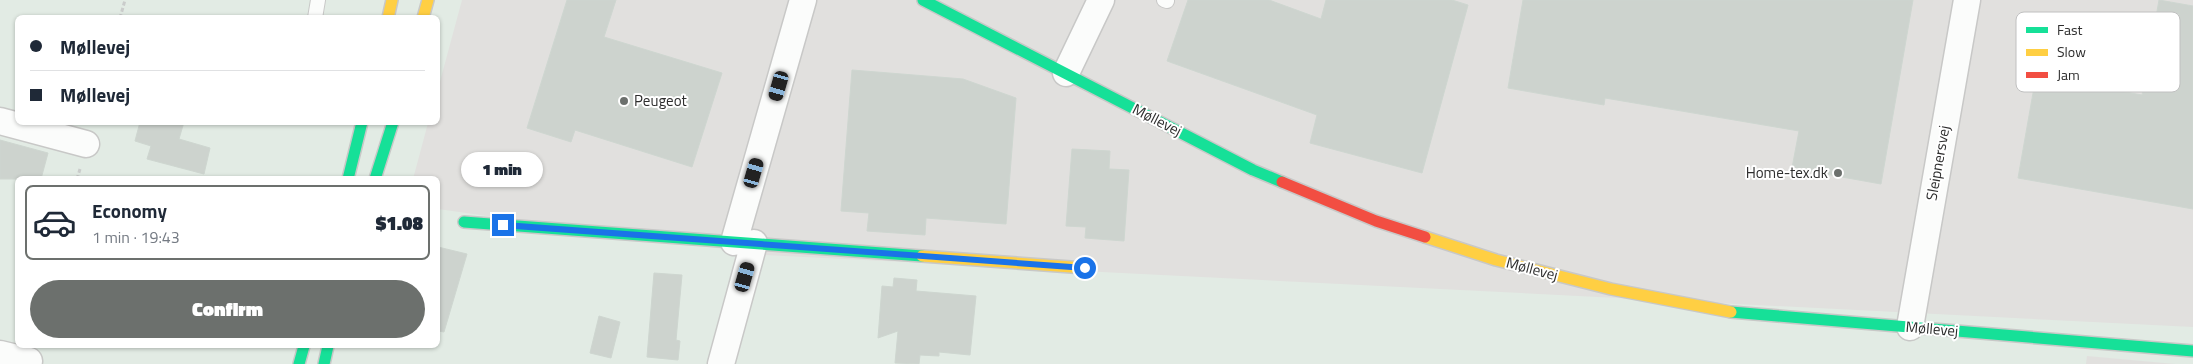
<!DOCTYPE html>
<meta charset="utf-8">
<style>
:root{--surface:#fff;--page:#f6f6f7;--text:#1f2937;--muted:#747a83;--line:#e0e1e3;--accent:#6c706d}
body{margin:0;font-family:"Titillium Web",sans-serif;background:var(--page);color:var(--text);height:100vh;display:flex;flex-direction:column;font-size:19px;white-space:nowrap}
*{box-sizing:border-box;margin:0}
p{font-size:16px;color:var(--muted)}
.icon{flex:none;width:28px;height:28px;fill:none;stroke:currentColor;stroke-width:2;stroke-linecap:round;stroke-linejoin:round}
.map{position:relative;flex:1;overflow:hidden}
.panel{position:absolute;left:15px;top:176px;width:425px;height:172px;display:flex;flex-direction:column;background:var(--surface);border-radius:8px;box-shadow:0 1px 4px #0004}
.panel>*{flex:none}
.top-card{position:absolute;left:15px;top:15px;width:425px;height:110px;border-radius:8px;box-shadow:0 1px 4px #0004;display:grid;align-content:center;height:110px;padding:0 15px;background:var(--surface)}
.end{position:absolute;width:22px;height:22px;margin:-11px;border:6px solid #1a73e8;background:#fff;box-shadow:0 0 0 2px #fff}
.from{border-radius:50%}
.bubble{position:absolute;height:35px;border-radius:18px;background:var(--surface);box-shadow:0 1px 4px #0004;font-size:16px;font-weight:800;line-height:35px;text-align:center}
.car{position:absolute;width:15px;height:30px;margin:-15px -8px;border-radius:6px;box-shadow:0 0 4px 1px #0007;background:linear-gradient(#222 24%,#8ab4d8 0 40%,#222 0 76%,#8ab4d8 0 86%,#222 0)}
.top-card b{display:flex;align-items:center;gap:18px;height:48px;font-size:19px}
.top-card b+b{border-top:1px solid var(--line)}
.top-card i{width:12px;height:12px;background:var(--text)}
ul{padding:9px 0 0;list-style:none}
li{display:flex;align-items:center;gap:15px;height:75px;margin:0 10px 8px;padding:0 5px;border:2px solid transparent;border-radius:8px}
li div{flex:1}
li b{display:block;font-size:19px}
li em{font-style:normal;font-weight:800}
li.active{border-color:var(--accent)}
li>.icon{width:45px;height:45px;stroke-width:1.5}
.primary-button{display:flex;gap:10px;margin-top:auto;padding:10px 15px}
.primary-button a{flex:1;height:58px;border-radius:30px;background:var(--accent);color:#fff;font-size:20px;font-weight:800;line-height:58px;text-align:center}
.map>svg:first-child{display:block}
.industrial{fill:#e1e0de}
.building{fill:#cdd3ce;stroke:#ced6d0}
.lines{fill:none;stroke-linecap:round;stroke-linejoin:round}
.lane-casing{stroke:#c8c8c7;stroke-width:16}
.street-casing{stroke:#c8c8c7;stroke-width:29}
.fast-casing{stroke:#c8c8c7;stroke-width:14}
.slow-casing{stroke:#c8c8c7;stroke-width:14}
.jam-casing{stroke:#c8c8c7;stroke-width:14}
.path{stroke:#cacccb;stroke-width:3;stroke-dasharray:4 2.5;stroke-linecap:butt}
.lane{stroke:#fbfcfb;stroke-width:14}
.street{stroke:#fbfcfb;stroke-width:26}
.fast{stroke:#16e098;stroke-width:11}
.slow{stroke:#ffcf43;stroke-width:11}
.jam{stroke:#f24e42;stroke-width:11}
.route{stroke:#1a73e8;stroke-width:6}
.poi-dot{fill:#6c706d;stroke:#fff;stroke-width:2}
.labels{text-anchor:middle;stroke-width:4;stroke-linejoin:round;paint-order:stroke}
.poi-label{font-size:15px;fill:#2d2d2d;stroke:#fff;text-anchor:start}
.street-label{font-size:15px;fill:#2d2d2d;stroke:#fff}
.key{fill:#fff;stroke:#c0c0c0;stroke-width:1}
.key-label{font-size:14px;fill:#2d2d2d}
</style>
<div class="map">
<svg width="2193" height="364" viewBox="0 0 2193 364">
<rect width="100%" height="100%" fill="#e2ebe4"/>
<!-- industrial -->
<path class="industrial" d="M462 0H2193V327L765 255 438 209V179H413L428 123 438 122V89Z
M2087 356 2175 364H2086Z"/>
<!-- building -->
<path class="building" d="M567 0H616L604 37 722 73 692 167 575 130 571 142 527 128Z
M1188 0H1269L1321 19 1326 0H1452L1468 5 1422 173 1310 143 1317 115 1167 61Z
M1523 0H1913L1881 184 1792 168 1799 131 1605 98 1604 105 1508 88Z
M2159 0 2193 6V209L2018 178 2036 76 2142 95Z
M852 70 963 79 1016 98 1006 224 926 218 925 235 867 231 869 213 841 211Z
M140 122H184L179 139 210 148 204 174 147 159 151 146 135 141Z
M0 140 48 153 41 179H0Z
M1072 149 1110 151 1109 169 1129 170 1124 241 1085 238 1086 227 1066 226Z
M438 247 467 254 444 332 438 331Z
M654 273 682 275 676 340 680 341 678 360 647 357Z
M894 278 917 280 916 291 976 296 970 355 939 352V356L920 355 919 364 895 363 898 331 878 338 882 286 893 287Z
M599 316 620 322 611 358 590 353Z"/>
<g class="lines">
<defs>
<path id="lane" d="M1164 0 1167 1
M315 18 318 0"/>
<path id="street" d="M1066 73 1101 0
M0 121 86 144
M734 242 803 0
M1910 327 1967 0
M0 354 29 361
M721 364 754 243"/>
<path id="fast" d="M923 0 1253 170 1282 182
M348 179 362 122
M375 179 393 122
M464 222 922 256
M1731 312 2193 351
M299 364 304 346
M324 364 328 346"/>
<path id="slow" d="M388 18 392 0
M423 18 428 0
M1425 237 1496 260 1611 289 1731 312
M922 256 1085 268"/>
<path id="jam" d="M1282 182 1376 221 1425 237"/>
</defs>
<!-- lane casing -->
<use href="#lane" class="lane-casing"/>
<!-- street casing -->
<use href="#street" class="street-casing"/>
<!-- fast casing -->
<use href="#fast" class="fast-casing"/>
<!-- slow casing -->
<use href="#slow" class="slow-casing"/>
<!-- jam casing -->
<use href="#jam" class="jam-casing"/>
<!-- path -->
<path class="path" d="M120 18 125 0
M77 179 80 169"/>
<!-- lane -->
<use href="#lane" class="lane"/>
<!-- street -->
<use href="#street" class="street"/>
<!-- fast -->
<use href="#fast" class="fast"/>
<!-- slow -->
<use href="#slow" class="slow"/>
<!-- jam -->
<use href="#jam" class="jam"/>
</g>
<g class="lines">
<!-- route -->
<path class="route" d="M503 225 1085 268"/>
</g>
<!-- markers -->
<g class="poi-dot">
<circle cx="624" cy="101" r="5"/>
<circle cx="1838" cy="173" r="5"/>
</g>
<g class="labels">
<!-- poi labels -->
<g class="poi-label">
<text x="634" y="106">Peugeot</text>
<text x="1828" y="178" text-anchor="end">Home-tex.dk</text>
</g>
<!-- street labels -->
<g class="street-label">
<text transform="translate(1157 120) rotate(27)" y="5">Møllevej</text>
<text transform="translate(1938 163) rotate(-80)" y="5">Sleipnersvej</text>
<text transform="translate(1532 269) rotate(15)" y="5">Møllevej</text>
<text transform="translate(1932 329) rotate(5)" y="5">Møllevej</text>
</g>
</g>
<!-- legend -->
<rect x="2016" y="12" width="164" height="80" rx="8" class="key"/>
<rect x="2026" y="27" width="22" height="6" fill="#16e098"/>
<rect x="2026" y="49" width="22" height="7" fill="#ffcf43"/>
<rect x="2026" y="72" width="22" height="6" fill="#f24e42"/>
<g class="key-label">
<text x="2057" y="35">Fast</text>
<text x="2057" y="57">Slow</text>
<text x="2057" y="80">Jam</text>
</g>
</svg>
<i class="end from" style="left:1085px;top:268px"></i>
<i class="end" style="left:503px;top:225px"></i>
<div class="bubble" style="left:461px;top:152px;width:82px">1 min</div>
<i class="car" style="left:779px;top:86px;rotate:196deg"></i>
<i class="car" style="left:754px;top:173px;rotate:16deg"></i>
<i class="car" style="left:745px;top:277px;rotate:16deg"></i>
<div class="top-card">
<b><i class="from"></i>Møllevej</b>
<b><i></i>Møllevej</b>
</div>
<section class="panel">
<ul>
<li class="active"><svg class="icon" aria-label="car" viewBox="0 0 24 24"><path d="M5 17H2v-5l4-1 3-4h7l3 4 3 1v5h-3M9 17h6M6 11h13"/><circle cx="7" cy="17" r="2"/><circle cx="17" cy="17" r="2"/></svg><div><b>Economy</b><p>1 min · 19:43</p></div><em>$1.08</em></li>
</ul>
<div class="primary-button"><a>Confirm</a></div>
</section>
</div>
